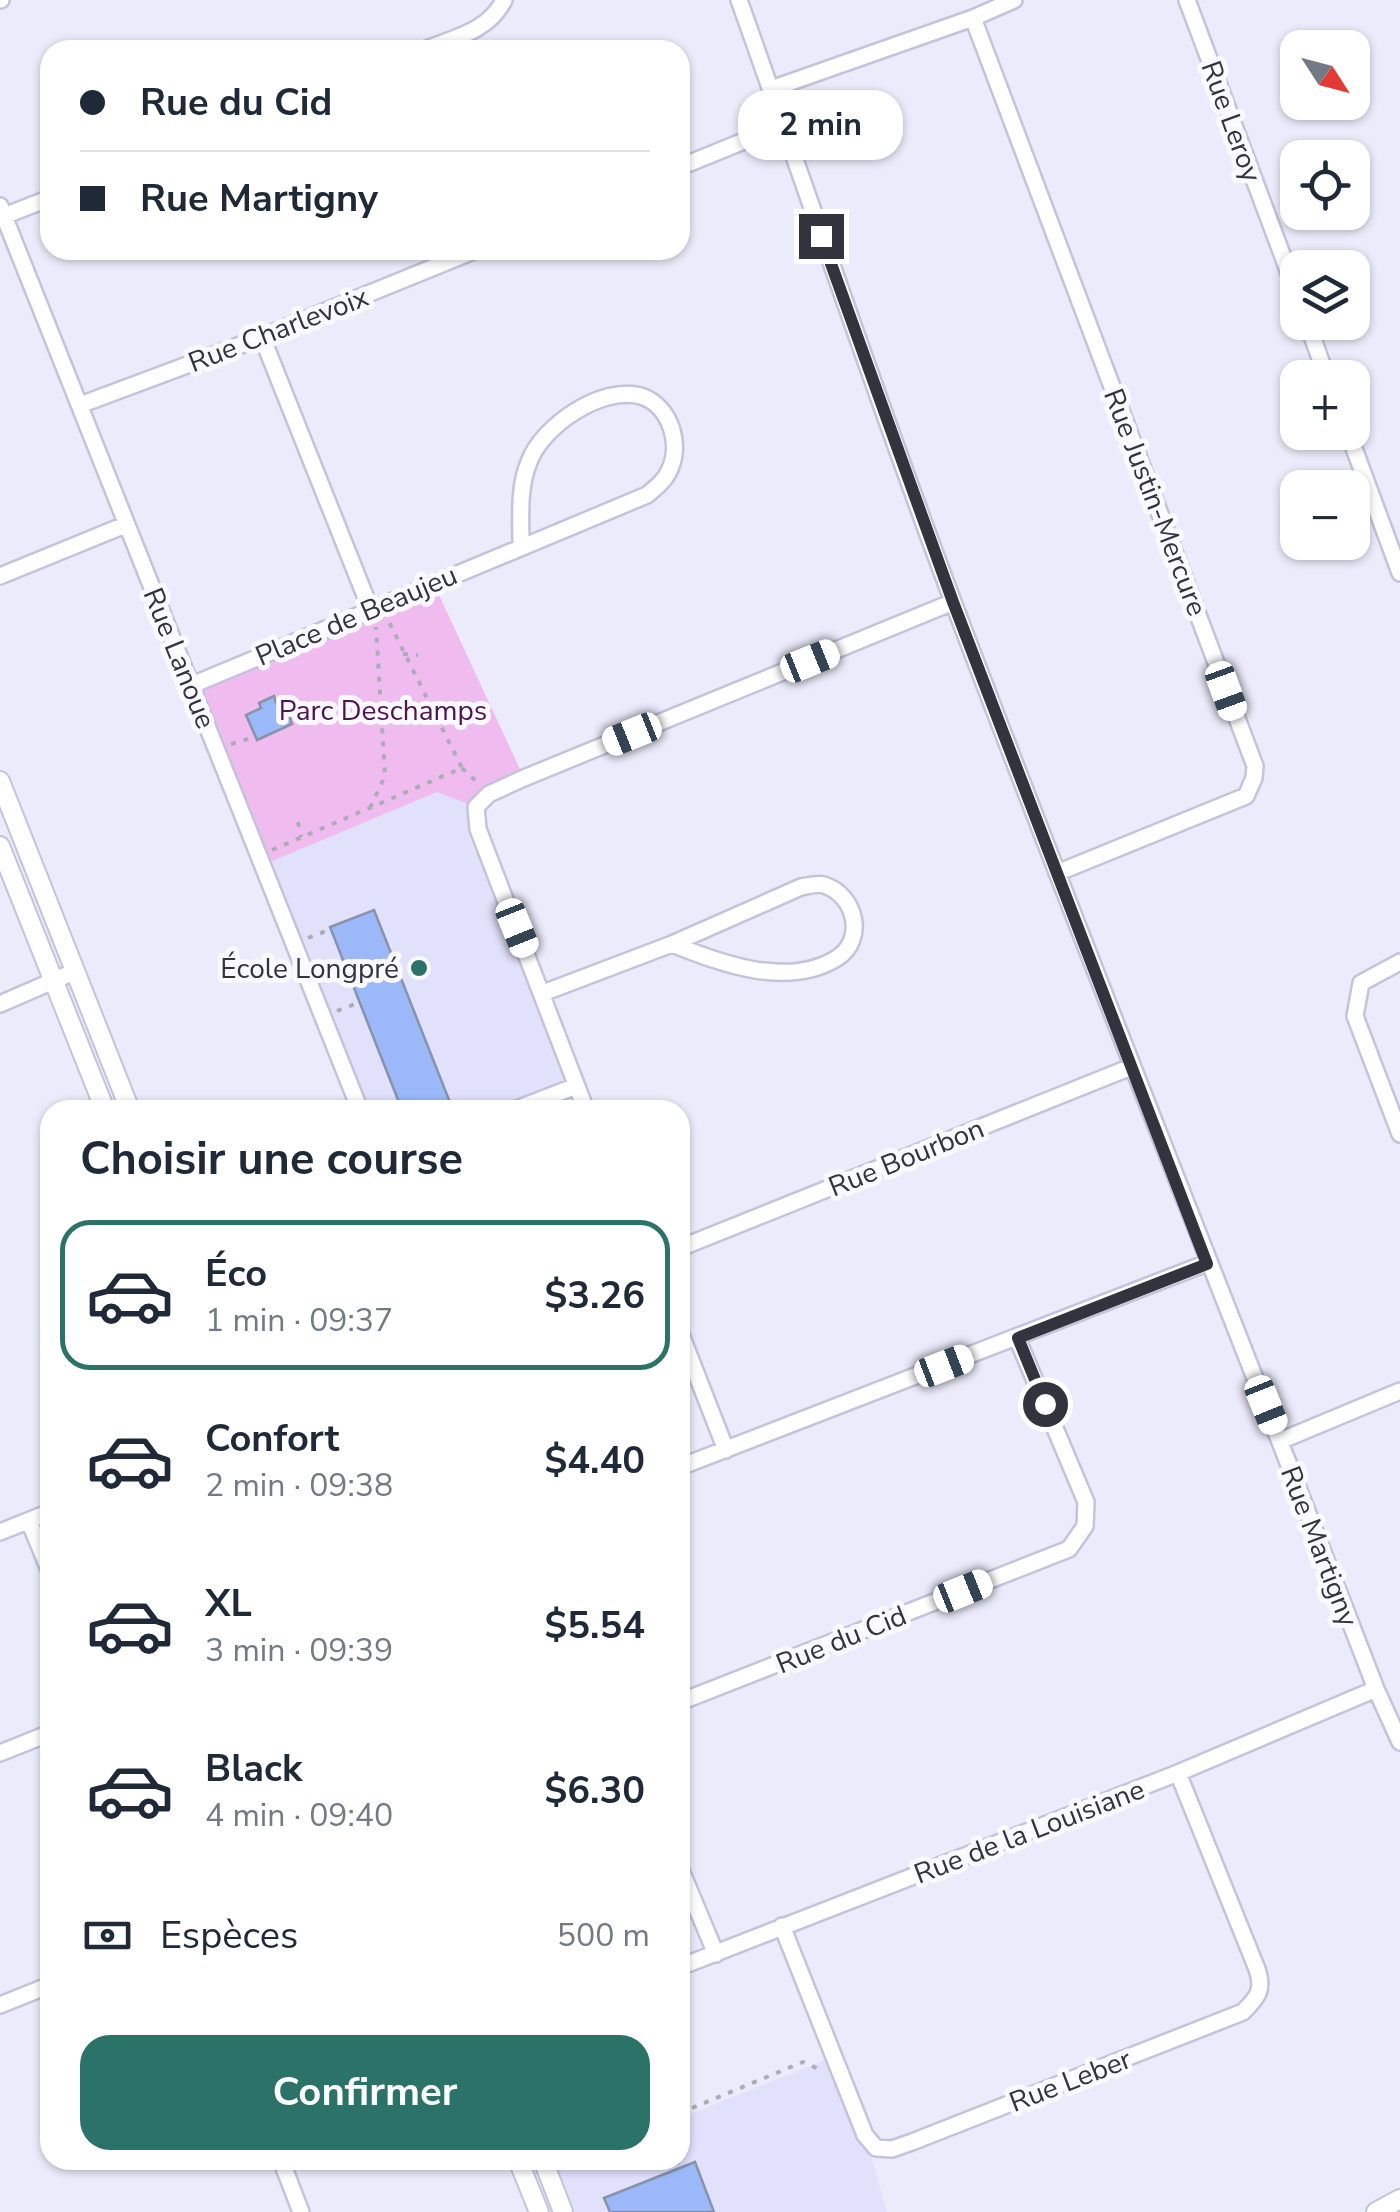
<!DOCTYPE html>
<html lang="fr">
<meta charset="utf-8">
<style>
:root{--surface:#fff;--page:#f6f6f7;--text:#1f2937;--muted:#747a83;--line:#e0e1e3;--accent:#2b7268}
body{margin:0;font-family:"Nunito Sans",sans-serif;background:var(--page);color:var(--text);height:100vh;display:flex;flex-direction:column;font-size:38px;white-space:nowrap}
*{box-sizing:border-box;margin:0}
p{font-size:32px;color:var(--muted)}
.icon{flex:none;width:55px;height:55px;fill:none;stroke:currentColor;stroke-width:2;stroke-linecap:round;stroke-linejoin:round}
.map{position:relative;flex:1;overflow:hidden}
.drawer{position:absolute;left:40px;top:1100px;width:650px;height:1070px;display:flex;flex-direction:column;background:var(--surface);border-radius:30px;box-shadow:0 2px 8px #0004}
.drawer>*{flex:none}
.hud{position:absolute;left:40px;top:40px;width:650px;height:220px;border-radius:30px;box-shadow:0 2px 8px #0004;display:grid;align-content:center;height:220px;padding:0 40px;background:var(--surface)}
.needle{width:65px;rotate:126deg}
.tools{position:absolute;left:1280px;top:30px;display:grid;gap:20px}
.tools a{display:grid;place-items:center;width:90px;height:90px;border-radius:20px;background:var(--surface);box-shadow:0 2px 8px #0004;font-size:50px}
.end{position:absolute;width:45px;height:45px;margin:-22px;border:12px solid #33333d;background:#fff;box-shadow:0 0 0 5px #fff}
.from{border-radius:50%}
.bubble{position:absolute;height:70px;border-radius:30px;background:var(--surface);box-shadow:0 2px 8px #0004;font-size:32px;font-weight:700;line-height:70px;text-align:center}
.car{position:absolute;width:30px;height:60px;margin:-30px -15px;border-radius:12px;box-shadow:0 0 8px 2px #0007;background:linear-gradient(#fff 24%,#345 0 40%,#fff 0 76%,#345 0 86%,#fff 0)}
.hud b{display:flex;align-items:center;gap:35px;height:95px;font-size:38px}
.hud b+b{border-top:2px solid var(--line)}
.hud i{width:25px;height:25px;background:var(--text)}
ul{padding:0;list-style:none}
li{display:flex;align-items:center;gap:30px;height:150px;margin:0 20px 15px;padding:0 20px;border:5px solid transparent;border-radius:30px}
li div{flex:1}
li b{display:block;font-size:38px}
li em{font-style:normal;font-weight:700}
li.on{border-color:var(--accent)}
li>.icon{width:90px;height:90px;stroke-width:1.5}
h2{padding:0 40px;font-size:45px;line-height:120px}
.pay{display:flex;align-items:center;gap:25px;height:110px;padding:0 40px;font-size:38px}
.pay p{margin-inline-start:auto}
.primary-button{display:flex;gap:20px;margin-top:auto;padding:20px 40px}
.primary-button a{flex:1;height:115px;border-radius:30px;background:var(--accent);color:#fff;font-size:40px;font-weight:700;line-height:115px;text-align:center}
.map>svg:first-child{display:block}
.built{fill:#e1e1fc}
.green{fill:#f0bcef}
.building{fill:#9bb9f9;stroke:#8892a8;stroke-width:2.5}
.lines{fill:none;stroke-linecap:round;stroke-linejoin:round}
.minor-casing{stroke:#c3c3dc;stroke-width:20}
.tertiary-casing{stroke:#c3c3dc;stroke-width:22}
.path{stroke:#acacb9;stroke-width:4;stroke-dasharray:5 8;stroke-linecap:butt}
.minor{stroke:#fff;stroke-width:15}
.tertiary{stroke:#fff;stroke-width:18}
.route{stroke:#33333d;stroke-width:12}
.poi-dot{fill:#2b7268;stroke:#f9f9ff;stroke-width:4}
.labels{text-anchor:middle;stroke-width:10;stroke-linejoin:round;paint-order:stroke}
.street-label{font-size:28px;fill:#33333d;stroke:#f9f9ff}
.park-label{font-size:28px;fill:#501352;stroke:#f9f9ff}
.poi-label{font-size:28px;fill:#33333d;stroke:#f9f9ff;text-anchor:end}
</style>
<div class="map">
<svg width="1400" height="2212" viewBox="0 0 1400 2212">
<rect width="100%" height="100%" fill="#ebebfb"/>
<!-- built -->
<path class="built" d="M437 792 476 807 576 1086 514 1110H360L263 865Z
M833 2057 865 2135 887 2212H563L547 2170 573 2160H680V2118Z"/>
<!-- green -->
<path class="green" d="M433 582 524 778 476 807 437 792 263 865 192 685Z"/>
<!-- building -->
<path class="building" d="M274 696 276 703 283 699 292 724 257 740 246 715 261 708 259 703Z
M374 910 453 1110H402L330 927Z
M695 2162 714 2212H610L604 2198Z"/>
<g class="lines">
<defs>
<path id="minor" d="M0 0H1
M739 0C811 202 879 406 955 607 1092 969 1237 1328 1376 1689L1400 1742
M1187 0 1298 297
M973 18 1255 766 1254 778 1246 796 1057 873
M424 50C454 38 489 31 504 0
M771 89 973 18 1014 0
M680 167 781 126
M0 206 360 1110
M4 216 50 198
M1307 322 1327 378
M262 337 370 608
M80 405 262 337 476 250
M1348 432 1400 573
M0 576 125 525
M192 685 647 495C655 488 663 483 668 473 683 446 671 406 641 396 602 385 542 426 529 462 518 488 521 519 521 546
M1400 962 1361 983 1355 1016 1400 1134
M543 993 672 944 801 887C808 886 817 883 824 885 856 895 866 940 837 958 788 989 720 963 672 944
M0 1004 76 971
M514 1110 576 1086
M586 1110 478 829 476 807 489 794 524 778 953 602
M680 1248 1131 1067
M680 1332 726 1450
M1280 1441 1400 1391
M680 1467 1207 1263
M29 1521 50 1572
M0 1532 50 1512
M680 1702 1069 1549 1085 1526 1086 1502 1017 1338
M0 1753 50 1733
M680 1868 716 1954
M782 1926 865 2135 876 2148 892 2149 912 2142 1243 2012C1258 1997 1264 1990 1257 1969L1178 1773
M680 1967 1178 1773 1376 1689
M0 2005 50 1985
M281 2160 301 2212"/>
<path id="tertiary" d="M0 781 130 1110
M0 846 105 1110
M518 2160 539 2212
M543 2160 563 2212
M1376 2212 1400 2199"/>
</defs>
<!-- minor casing -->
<use href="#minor" class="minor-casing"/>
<!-- tertiary casing -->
<use href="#tertiary" class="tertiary-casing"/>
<!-- path -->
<path class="path" d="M403 654 418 655
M231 744 255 737
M462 768 477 782
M370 808 385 776 376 627
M298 822 301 837
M272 850 462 768 389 622
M308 938 331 929
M337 1011 360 1002
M375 1110 399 1102
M680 2113 803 2062 821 2070
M676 2160 679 2168"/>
<!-- minor -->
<use href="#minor" class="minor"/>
<!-- tertiary -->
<use href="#tertiary" class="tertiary"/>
</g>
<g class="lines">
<!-- route -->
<path class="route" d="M821 236 953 602 1207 1264 1018 1338 1045 1404"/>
</g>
<!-- markers -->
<circle class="poi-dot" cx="419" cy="968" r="10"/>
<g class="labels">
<!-- street labels -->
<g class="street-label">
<text transform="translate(1232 121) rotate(70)" y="10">Rue Leroy</text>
<text transform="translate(278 329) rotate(-21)" y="10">Rue Charlevoix</text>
<text transform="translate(1156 502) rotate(69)" y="10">Rue Justin-Mercure</text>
<text transform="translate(356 615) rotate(-23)" y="10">Place de Beaujeu</text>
<text transform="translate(180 658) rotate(68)" y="10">Rue Lanoue</text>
<text transform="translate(906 1157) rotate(-22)" y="10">Rue Bourbon</text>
<text transform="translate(1320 1546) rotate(69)" y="10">Rue Martigny</text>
<text transform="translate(841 1639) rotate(-22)" y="10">Rue du Cid</text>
<text transform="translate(1029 1831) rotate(-21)" y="10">Rue de la Louisiane</text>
<text transform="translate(1070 2080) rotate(-21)" y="10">Rue Leber</text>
</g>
<!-- park labels -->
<g class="park-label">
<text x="383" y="720">Parc Deschamps</text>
</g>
<!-- poi labels -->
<g class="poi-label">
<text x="399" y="978">École Longpré</text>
</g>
</g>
</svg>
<div class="tools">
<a><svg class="needle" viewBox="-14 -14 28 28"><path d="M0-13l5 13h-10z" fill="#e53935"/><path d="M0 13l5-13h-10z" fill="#747a83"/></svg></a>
<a><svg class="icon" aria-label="locate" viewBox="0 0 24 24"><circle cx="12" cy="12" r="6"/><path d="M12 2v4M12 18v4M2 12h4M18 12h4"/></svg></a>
<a><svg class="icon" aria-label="layers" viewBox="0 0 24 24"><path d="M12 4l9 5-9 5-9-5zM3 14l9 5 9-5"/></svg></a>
<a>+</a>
<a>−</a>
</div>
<i class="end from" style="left:1045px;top:1404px"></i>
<i class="end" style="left:821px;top:236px"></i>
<div class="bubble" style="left:738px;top:90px;width:165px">2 min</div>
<i class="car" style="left:810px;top:661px;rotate:68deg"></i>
<i class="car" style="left:1226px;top:691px;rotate:160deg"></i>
<i class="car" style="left:632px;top:734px;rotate:248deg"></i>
<i class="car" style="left:517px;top:928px;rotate:158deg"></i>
<i class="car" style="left:944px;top:1366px;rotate:69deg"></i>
<i class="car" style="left:1266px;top:1405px;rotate:158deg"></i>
<i class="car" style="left:963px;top:1591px;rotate:68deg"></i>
<div class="hud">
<b><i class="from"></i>Rue du Cid</b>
<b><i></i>Rue Martigny</b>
</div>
<section class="drawer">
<h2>Choisir une course</h2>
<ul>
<li class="on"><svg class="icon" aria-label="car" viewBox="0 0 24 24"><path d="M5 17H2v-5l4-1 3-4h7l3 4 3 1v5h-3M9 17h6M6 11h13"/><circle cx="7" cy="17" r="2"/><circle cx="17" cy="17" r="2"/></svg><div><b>Éco</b><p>1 min · 09:37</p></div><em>$3.26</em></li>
<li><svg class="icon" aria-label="car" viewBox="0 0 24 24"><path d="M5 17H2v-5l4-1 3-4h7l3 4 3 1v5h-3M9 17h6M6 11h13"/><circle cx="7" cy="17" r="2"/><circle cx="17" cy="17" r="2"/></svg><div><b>Confort</b><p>2 min · 09:38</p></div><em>$4.40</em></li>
<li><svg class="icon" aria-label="car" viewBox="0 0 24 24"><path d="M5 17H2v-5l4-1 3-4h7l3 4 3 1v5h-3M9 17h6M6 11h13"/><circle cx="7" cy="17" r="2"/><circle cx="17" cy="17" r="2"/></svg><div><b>XL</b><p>3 min · 09:39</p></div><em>$5.54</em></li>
<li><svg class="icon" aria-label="car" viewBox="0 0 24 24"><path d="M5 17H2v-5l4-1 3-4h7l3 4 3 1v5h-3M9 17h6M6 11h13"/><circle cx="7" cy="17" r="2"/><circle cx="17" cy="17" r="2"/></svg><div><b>Black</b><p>4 min · 09:40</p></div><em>$6.30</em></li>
</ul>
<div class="pay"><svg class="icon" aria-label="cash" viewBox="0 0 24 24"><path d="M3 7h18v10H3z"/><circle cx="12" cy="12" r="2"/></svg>Espèces<p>500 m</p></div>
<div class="primary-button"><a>Confirmer</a></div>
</section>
</div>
